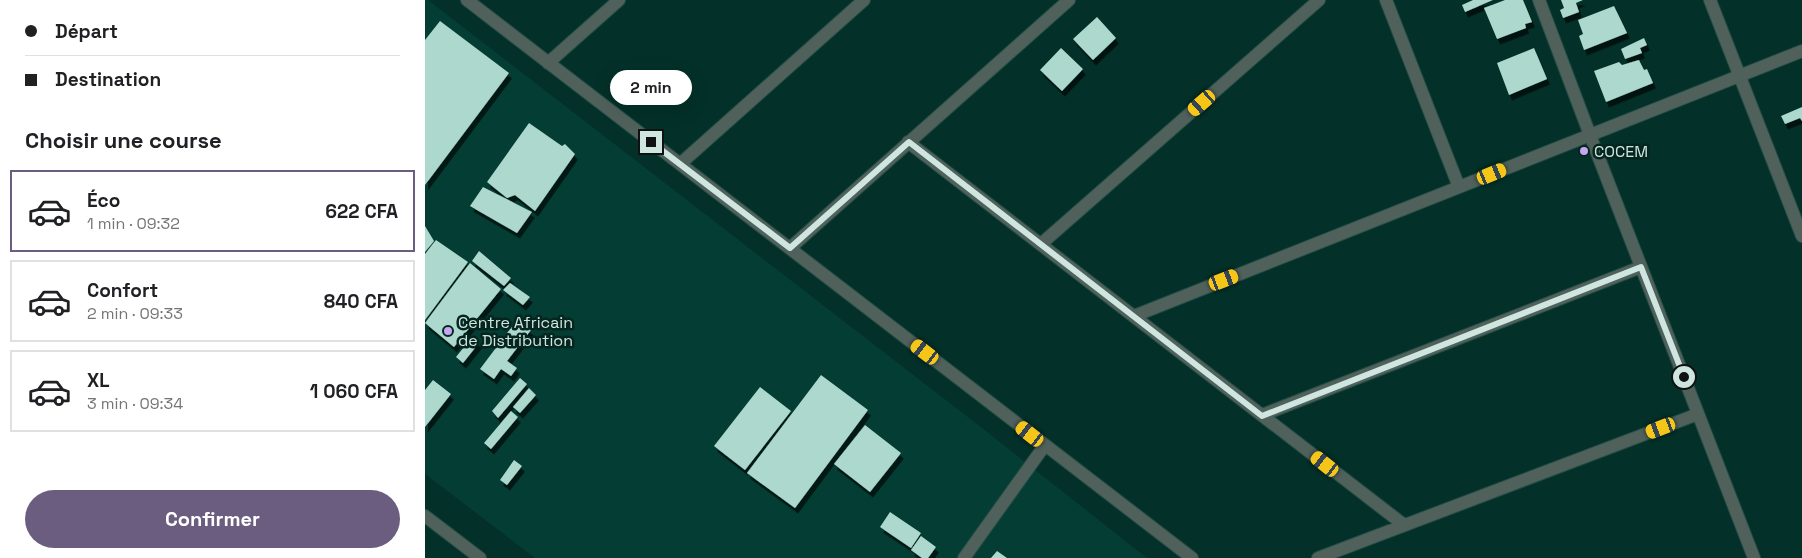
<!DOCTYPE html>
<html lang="fr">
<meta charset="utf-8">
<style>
:root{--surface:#fff;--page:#f2f2f2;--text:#202124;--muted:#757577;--line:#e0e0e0;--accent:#6b5d80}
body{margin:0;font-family:"Space Grotesk",sans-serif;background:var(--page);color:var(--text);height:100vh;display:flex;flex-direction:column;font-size:19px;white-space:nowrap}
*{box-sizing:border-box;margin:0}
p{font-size:16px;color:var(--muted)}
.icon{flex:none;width:28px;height:28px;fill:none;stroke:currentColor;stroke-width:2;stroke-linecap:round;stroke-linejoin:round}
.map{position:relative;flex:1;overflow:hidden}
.panel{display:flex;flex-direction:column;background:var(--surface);width:425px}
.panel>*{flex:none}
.guide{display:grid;align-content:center;height:110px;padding:0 25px;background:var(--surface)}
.end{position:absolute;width:22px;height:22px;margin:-11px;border:6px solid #cfe5df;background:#111;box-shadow:0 0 0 2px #111}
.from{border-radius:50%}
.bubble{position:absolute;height:35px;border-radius:18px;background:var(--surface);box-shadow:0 5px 20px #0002;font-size:16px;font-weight:600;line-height:35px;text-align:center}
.car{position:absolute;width:15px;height:30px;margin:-15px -8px;border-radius:6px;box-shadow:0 0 4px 1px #0007;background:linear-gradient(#f5c518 24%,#345 0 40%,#f5c518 0 76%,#345 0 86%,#f5c518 0)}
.guide b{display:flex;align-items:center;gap:18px;height:48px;font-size:19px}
.guide b+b{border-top:1px solid var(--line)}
.guide i{width:12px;height:12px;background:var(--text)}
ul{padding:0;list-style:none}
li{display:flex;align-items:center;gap:15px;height:82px;margin:0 10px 8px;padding:0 15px;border:2px solid var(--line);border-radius:0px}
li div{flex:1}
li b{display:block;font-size:19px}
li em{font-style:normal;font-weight:600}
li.selected{border-color:var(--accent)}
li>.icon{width:45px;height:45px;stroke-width:1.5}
h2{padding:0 25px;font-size:22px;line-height:60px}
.primary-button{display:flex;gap:10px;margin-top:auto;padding:10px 25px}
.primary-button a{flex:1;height:58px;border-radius:30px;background:var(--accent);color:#fff;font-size:20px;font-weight:600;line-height:58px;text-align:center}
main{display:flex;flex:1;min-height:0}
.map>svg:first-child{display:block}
.built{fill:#043d34}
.building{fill:#add8cd;filter:url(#shadow)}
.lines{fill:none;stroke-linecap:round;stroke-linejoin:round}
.street-casing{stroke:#244d45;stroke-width:14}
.street{stroke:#50615c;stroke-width:12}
.route{stroke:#cfe5df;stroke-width:6}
.poi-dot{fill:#c6a6f0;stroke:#05251f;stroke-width:2}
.labels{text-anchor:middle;stroke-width:5;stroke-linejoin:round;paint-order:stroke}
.poi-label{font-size:16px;fill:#cfe5df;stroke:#05251f;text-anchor:start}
</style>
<main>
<section class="panel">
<div class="guide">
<b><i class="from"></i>Départ</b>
<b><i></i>Destination</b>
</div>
<h2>Choisir une course</h2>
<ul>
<li class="selected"><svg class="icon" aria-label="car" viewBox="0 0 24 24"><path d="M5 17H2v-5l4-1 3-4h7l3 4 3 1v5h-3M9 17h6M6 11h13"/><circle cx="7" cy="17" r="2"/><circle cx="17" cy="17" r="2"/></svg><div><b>Éco</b><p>1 min · 09:32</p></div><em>622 CFA</em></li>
<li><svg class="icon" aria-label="car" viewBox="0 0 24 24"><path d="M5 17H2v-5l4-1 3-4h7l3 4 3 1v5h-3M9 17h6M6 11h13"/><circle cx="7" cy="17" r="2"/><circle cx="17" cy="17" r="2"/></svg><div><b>Confort</b><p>2 min · 09:33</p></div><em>840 CFA</em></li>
<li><svg class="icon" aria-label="car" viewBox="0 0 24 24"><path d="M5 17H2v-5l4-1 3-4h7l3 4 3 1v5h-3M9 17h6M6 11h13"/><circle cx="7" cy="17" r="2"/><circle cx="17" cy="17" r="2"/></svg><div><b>XL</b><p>3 min · 09:34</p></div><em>1 060 CFA</em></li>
</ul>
<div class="primary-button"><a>Confirmer</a></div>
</section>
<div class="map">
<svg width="1377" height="558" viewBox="0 0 1377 558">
<defs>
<filter id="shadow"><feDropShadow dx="3" dy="5.5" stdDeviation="0" flood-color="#0009"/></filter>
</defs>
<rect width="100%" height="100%" fill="#033028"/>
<!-- built -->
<path class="built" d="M0 0H3L552 424 722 558H110L0 474Z"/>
<!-- building -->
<path class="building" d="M1048 0H1068L1040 12 1037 5Z
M1080 0H1098L1107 22 1100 24 1101 28 1072 39 1059 8Z
M1136 0H1158L1151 3 1154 12 1138 18 1135 10 1139 8Z
M1189 6 1202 33 1159 50 1154 36 1158 34 1153 20Z
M672 17 691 38 668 60 648 39Z
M15 21 84 73 0 185V40Z
M1219 38 1222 45 1215 48 1217 53 1200 59 1196 49Z
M636 48 658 69 637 91 615 70Z
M1109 48 1122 79 1084 95 1072 63Z
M1214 60 1219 70 1222 69 1228 83 1181 102 1169 71 1194 62 1197 65Z
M1377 107V121L1375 118 1360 124 1356 116Z
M104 123 137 146 140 144 150 154 110 211 90 195 82 198 62 182Z
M58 187 107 212 92 233 45 206Z
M0 226 9 241 0 252Z
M11 240 43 262 0 320V254Z
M54 251 86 278 79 286 47 261Z
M45 263 76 289 29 347 0 323Z
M85 283 105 297 98 305 78 290Z
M92 320 106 330 82 361 92 368 86 376 76 369 69 379 55 369Z
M47 337 54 343 38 363 31 357Z
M396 375 443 410 370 508 322 473Z
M95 378 102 384 73 418 67 411Z
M8 380 26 394 0 427V390Z
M335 387 366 411 320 470 289 446Z
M104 388 111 395 95 413 88 407Z
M86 411 93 417 66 449 59 443Z
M440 425 476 453 445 492 409 464Z
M89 460 97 466 82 485 75 480Z
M465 512 496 533 486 548 455 527Z
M496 536 511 547 503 558H497L486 550Z
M572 551 582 558H566Z"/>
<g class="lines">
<defs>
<path id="street" d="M42 0 767 558
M961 0 1034 187
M1114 0 1165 135 1329 558
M1285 0 1377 236
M123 63 194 0
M483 142 979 525
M255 164 439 0
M616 244 894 0
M365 248 644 0
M709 316 1377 51
M837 415 1216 267
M0 516 55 558
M539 558 620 445
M893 558 1273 414"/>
</defs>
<!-- street casing -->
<use href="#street" class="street-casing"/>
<!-- street -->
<use href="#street" class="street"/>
</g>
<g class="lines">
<!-- route -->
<path class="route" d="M226 142 365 248 484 142 837 416 1216 267 1259 377"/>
</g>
<!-- markers -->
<g class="poi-dot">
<circle cx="1159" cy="151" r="5"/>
<circle cx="23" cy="331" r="5"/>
</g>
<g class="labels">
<!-- poi labels -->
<g class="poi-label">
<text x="1169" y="157">COCEM</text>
<text x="33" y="328">Centre Africain<tspan x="33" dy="18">de Distribution</tspan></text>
</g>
</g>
</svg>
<i class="end from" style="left:1259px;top:377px"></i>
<i class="end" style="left:226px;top:142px"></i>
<div class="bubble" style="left:185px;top:70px;width:82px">2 min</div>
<i class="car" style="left:777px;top:103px;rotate:229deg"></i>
<i class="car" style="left:1067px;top:174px;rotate:68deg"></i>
<i class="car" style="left:799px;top:280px;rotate:69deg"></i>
<i class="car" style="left:500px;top:352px;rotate:307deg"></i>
<i class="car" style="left:1236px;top:428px;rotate:249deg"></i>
<i class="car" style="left:605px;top:434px;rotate:308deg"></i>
<i class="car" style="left:900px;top:464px;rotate:308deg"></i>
</div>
</main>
